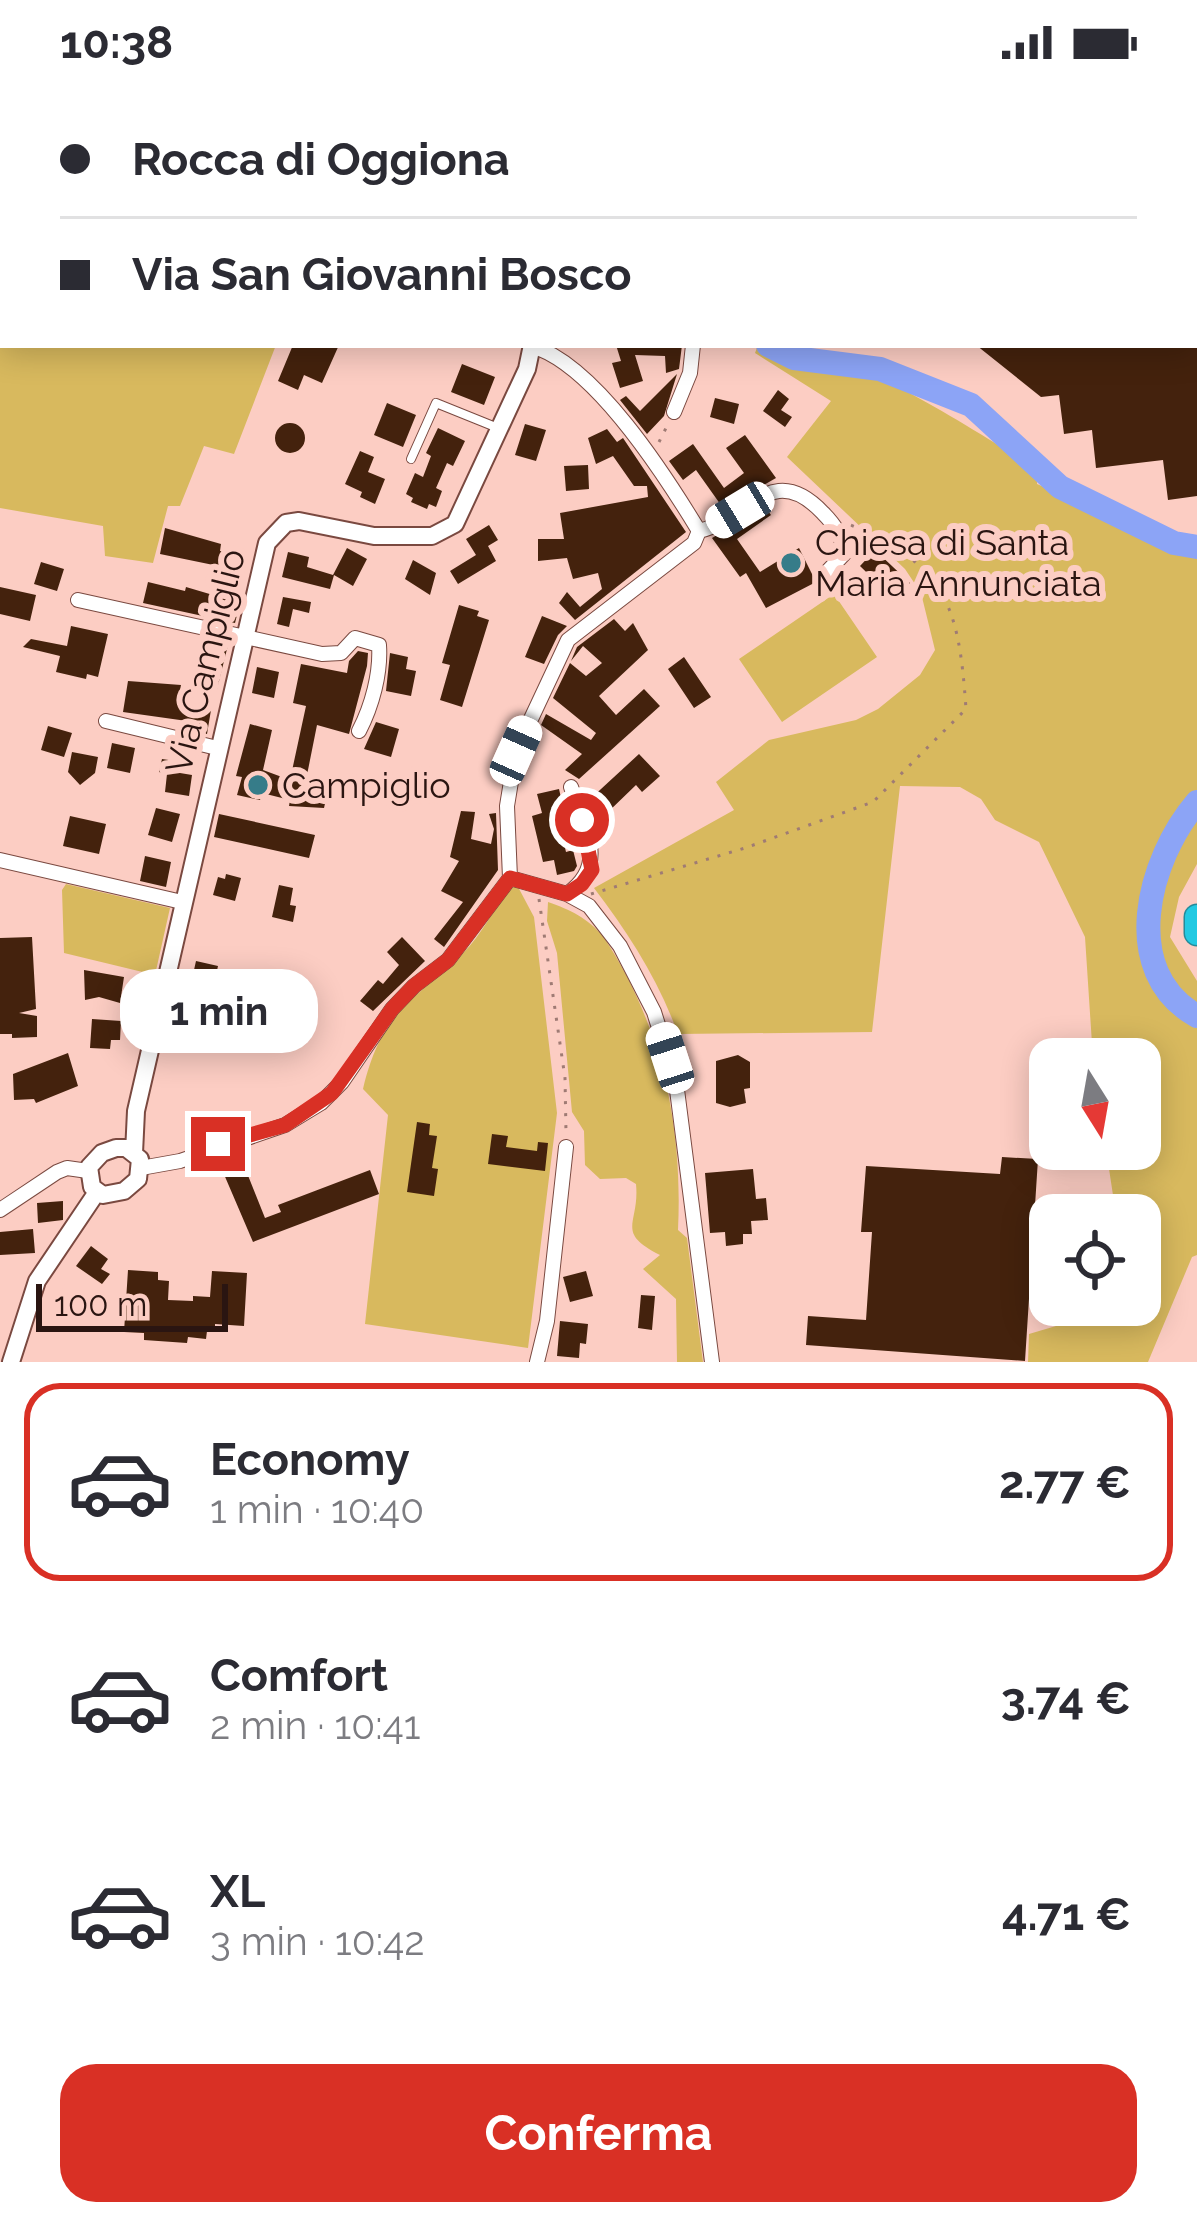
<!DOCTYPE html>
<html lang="it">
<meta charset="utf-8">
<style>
:root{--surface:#fff;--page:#f7f7f7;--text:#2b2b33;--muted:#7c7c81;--line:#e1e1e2;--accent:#d93025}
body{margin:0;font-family:Raleway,sans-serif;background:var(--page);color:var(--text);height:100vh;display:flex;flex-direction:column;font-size:45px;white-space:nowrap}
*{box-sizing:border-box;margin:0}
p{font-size:39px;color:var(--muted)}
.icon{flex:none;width:66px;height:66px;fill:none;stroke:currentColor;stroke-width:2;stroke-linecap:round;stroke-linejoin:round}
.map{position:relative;height:1278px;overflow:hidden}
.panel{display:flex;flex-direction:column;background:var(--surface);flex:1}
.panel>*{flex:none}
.guide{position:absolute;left:0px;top:0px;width:1197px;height:264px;box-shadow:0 6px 30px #0003;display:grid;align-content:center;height:264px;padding:0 60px;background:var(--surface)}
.needle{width:78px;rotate:169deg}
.fabs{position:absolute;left:1029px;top:954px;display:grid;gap:24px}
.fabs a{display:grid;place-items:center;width:132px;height:132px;border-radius:24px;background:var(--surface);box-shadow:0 6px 30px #0003;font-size:60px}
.scale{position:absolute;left:36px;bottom:30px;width:192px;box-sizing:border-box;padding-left:12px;border:6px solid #2a1511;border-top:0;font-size:33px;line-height:42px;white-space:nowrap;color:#2a1511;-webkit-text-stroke:9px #fccdc3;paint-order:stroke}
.end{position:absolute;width:54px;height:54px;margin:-27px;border:15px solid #d93025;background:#fff;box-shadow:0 0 0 6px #fff}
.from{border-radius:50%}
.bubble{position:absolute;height:84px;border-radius:36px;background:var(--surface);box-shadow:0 6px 30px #0003;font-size:39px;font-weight:700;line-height:84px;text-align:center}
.car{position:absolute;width:36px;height:72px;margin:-36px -18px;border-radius:15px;box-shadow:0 0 9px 3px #0007;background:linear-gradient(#fff 24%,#345 0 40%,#fff 0 76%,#345 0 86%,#fff 0)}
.guide b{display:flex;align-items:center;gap:42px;height:114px;font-size:45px}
.guide b+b{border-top:3px solid var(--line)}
.guide i{width:30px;height:30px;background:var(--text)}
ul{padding:21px 0 0;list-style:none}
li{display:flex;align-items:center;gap:36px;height:198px;margin:0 24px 18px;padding:0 36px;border:6px solid transparent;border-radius:36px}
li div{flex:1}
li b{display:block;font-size:45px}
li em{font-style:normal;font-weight:700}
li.selected{border-color:var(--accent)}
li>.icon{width:108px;height:108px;stroke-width:1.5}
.primary-button{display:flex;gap:24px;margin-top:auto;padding:24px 60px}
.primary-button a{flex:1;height:138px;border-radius:36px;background:var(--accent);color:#fff;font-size:48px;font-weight:700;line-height:138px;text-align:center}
.status{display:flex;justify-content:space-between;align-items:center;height:84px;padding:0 60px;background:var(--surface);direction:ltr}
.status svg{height:33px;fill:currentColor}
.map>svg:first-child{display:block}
.green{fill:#d8b95e}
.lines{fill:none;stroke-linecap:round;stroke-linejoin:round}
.stream{stroke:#8ca4f6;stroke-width:4.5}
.river{stroke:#8ca4f6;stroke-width:24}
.building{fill:#44220d}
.service-casing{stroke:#7a4940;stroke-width:10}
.minor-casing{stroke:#7a4940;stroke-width:16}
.tertiary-casing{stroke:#7a4940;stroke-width:20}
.motorway-casing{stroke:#258a99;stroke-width:27}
.path{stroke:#9f7b74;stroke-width:3;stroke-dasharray:3 9;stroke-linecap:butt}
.service{stroke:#fff;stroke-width:8}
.minor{stroke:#fff;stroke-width:14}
.tertiary{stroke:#fff;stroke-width:16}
.motorway{stroke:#23c9e2;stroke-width:24}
.route{stroke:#d93025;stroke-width:15}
.poi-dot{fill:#367c89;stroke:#fccdc3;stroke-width:4.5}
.labels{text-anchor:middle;stroke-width:12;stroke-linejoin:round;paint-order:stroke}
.poi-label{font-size:36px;fill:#2a1511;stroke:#fccdc3;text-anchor:start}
.street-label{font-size:36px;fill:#2a1511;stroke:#fccdc3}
</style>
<div class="status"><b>10:38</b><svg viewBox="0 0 49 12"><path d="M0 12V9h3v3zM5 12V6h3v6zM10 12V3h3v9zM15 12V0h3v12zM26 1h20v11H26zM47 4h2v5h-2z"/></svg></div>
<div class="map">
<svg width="1197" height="1278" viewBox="0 0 1197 1278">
<rect width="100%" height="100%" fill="#fccdc3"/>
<!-- green -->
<path class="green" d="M0 0 312 3H3V261H276L234 370 204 362 180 422H168L153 479 105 472 103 442 0 424Z
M758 261C851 261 957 338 1037 384V400L1197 468V780L1179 813 1170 853 1197 897V1171L1192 1173 1148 1278H1028L1029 1250 1056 1242V1221H1140V1131H1116L1106 1065H1140V975H1093L1085 853 1039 758 995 736 981 715 960 703 900 702 872 948 678 950C658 895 629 850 594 804L734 726 716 698 769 656 856 636 878 625 920 591 935 566 921 509 905 485 787 373 831 317 755 269Z
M834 510 877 573 782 638 739 575Z
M66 800 170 824 155 891 64 869 62 806Z
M517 801 534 833 557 1029 528 1264 365 1240 388 1031 363 1005C382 926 411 920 463 869 481 852 493 826 508 806Z
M548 818C571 826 587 834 603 852 662 941 683 1041 678 1146L687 1154 703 1278H677L676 1215 643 1185 660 1171C614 1148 640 1140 636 1100L626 1094 600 1095 585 1081 584 1047 572 1028 557 869 547 837Z"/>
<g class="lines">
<!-- stream -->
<path class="stream" d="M119 3 121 0
M0 188 3 185"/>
<!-- river -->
<path class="river" d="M719 0 720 3
M768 261 794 274 880 285 971 321 1060 403 1174 459 1197 463
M1197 718C1148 775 1118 888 1197 932"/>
</g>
<!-- building -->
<path class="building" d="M293 261H339L322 299 304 291 298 306 278 297Z
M616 261H682L679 285 666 289 665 272 635 271 643 297 620 304 612 279 621 277Z
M976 261H1197V412L1168 416 1163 376 1096 384 1092 346 1064 350 1059 311 1041 313Z
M462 280 495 293 484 321 451 308Z
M677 290 664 332 647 350 620 316 626 312 640 327Z
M778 306 789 315 781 326 792 333 785 343 763 327Z
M715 314 739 320 734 340 710 333Z
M387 319 416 331 403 363 374 351Z
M275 354a15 15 0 1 1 30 0a15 15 0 1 1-30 0Z
M525 340 546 346 536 377 515 371Z
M438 344 465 357 453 382 447 379 436 404 442 407 436 423 429 420 427 425 411 418 413 414 406 410 415 389 423 393 431 372 426 369Z
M607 345 617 358 623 354 686 448 575 536 559 519 567 508 580 523 602 505 598 489 573 495 567 474 538 477V455H564L560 429 648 413 647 402H634L613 372 596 380 588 354Z
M745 351 776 394 723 424 696 386 683 396 669 377 693 360 724 404 744 389 726 364Z
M360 367 374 373 368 388 385 395 375 420 360 413 362 408 345 400Z
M588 381 589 405 566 407 564 382Z
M765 423 771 431 737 455 760 488 799 464 816 498 766 524 746 489 740 493 712 454Z
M489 441 498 456 488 462 496 477 458 500 450 487 476 471 466 455Z
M165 444 221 460 220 467 232 469 228 484 160 470Z
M347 464 367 475 353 502 334 491 330 505 282 493 288 468 309 473 307 483 333 491Z
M875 466 910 499 894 515 860 482Z
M413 476 436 489 430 511 405 495Z
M41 478 64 485 57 507 34 500Z
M148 498 185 507 186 503 240 519 235 539 143 519Z
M0 503 36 511 30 537 0 530Z
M283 513 311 518 309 529 293 525 289 543 277 540Z
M459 521 479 527 477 532 489 536 462 623 440 616 450 581 442 579Z
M542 532 567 542 558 551 544 580 525 573Z
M614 535 625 547 633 539 648 566 599 612 616 631 644 605 660 622 579 695 565 686 582 670 541 641 546 630 591 656 596 649 553 614 570 579 586 592 602 579 583 562 571 577 577 563Z
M71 542 108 550 98 593 87 590 86 595 56 588 60 572 23 563 31 555 67 562Z
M203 555 228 561 217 605 192 600Z
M358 567 368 569 367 582 349 650 317 641 305 701 328 706 324 724 289 722 290 716 262 709 260 716 237 711 242 693 236 692 250 640 272 646 263 686 290 696 306 622 293 619 301 580 347 589 349 577Z
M390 569 408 573 406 585 416 587 411 612 386 607Z
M684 573 711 613 694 624 668 585Z
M257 583 279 588 274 614 252 609Z
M128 597 181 601 177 621 211 626 207 650 185 645 187 637 123 628Z
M376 638 399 645 391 673 364 665Z
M48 642 72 649 64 673 41 666Z
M112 659 135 664 130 689 107 684Z
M72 668 98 673 95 689 80 701 68 688Z
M639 670 660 692 642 708 636 701 607 729 613 741 598 747 588 717Z
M162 675 182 678 180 689 192 691 189 712 165 708 167 690 159 688Z
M559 705 564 727 557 729 566 768 573 766 577 782 574 787 557 791 554 776 543 778 532 732 542 729 537 710Z
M156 724 180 730 172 758 148 751Z
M461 727 475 728 471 755 491 760 494 745 489 730 496 729 498 786 444 863 434 855 463 818 441 807 459 777 450 773Z
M219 730 315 751 309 774 214 753Z
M70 732 106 740 99 770 63 762Z
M145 772 171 778 166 803 140 797Z
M226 790 241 794 235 817 213 811 218 793 225 795Z
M279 801 293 804 290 821 296 822 293 838 272 833Z
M32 853 36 925 19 929 37 932V953L12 954V950H0V854Z
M402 853 425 877 373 927 360 917 378 896 383 900 399 881 387 868Z
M196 877 218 882 212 909 190 904Z
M84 886 124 893 120 919 99 913 85 916Z
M262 904 269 918 267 933 256 938 251 929 206 955 198 938Z
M92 935 121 937 120 956H111L110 965 90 964Z
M68 969 78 1002 36 1019 34 1015 14 1016 13 990Z
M738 971 750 978V1004L744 1005 746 1019 730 1023 716 1019V977Z
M417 1038 430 1040 429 1051 437 1052 432 1084 438 1085 434 1112 407 1108Z
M492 1050 508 1052 506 1063 537 1067 538 1058 548 1059 545 1087 488 1080Z
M1002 1073 1038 1075 1025 1277 806 1261 808 1232 866 1236 872 1148H861L866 1082 1000 1090Z
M243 1079 265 1134 281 1128 278 1121 370 1086 379 1110 253 1158 223 1088Z
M753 1085 756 1115 766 1114 768 1136 751 1137 752 1150H743V1160L726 1162 725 1148 710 1149 705 1089Z
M63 1117V1136L38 1139 37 1119Z
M33 1145 35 1169 0 1171V1148Z
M91 1162 108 1175 101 1185 110 1190 102 1200 76 1182Z
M128 1186 158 1188V1196L169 1197 168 1216 193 1217V1212L210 1213 212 1187 247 1189 244 1242 215 1240V1247H207L206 1255 188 1253 187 1259 144 1256V1249L124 1248Z
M586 1187 593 1212 570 1218 563 1193Z
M641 1211 655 1212 652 1246 638 1244Z
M560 1237 588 1240 586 1260 580 1259 579 1274 557 1272Z"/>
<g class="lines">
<defs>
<path id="service" d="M411 375 436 319 498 344"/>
<path id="minor" d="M693 0V3
M744 0V3
M1153 0V3
M532 262C595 281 665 391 699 447
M674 328 690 289 693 261
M699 447C748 435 772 375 823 429 835 441 843 453 844 470L824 491
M78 516 322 570 341 569 355 554 379 561C381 589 372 622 359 647
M106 637 217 664
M0 776 182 818
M510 794 567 810 589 822 620 862 654 928 676 998 712 1278
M567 810C609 781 585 744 571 703
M141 1084 180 1077 285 1041 321 1019 342 998 392 925 414 902 448 876 510 794 507 722 516 667 568 556 694 459 699 447
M0 1126 57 1088 67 1084 88 1087
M537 1278 547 1237 566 1063"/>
<path id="tertiary" d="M325 0 327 3
M1194 74H1197
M116 1064H126L140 1075 138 1095 124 1107 103 1111 92 1103 89 1083 102 1069Z
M134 1069 136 1027 267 459 286 439 299 437 374 452H432L455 440 527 285 532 261
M11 1278 37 1197 97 1108"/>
<path id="motorway" d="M1197 833V849"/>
</defs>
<!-- service casing -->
<use href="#service" class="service-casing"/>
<!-- minor casing -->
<use href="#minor" class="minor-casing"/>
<!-- tertiary casing -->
<use href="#tertiary" class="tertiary-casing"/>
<!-- motorway casing -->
<use href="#motorway" class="motorway-casing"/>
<!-- path -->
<path class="path" d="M659 358 668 340
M591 810 745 764 873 718 966 625C959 524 948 481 848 440
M539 815 565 994 566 1049"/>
<!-- service -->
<use href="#service" class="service"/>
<!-- minor -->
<use href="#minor" class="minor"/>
<!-- tertiary -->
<use href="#tertiary" class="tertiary"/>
<!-- motorway -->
<use href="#motorway" class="motorway"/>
</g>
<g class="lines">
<!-- route -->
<path class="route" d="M218 1060 285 1041 332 1009 392 925 414 902 448 876 510 794 567 810 582 800 592 786 582 736"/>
</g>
<!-- markers -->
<g class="poi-dot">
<circle cx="791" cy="479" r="12"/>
<circle cx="258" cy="701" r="12"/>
</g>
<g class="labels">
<!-- poi labels -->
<g class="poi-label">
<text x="815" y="471">Chiesa di Santa<tspan x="815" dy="41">Maria Annunciata</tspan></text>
<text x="282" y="714">Campiglio</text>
</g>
<!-- street labels -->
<g class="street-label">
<text transform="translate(205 577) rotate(-76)" y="13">Via Campiglio</text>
</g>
</g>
</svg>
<div class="fabs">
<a><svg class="needle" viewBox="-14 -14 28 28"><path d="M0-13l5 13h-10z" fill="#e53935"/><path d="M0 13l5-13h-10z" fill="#7c7c81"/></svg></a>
<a><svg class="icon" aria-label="locate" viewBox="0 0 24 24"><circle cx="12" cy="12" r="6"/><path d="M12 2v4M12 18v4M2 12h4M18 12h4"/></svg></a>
</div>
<div class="scale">100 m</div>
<i class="end from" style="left:582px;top:736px"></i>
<i class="end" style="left:218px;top:1060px"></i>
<div class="bubble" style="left:120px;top:885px;width:198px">1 min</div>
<i class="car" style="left:740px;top:426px;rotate:239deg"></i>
<i class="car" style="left:516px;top:667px;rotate:24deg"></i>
<i class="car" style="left:670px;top:974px;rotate:342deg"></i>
<div class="guide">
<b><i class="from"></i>Rocca di Oggiona</b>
<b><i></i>Via San Giovanni Bosco</b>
</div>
</div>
<section class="panel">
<ul>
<li class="selected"><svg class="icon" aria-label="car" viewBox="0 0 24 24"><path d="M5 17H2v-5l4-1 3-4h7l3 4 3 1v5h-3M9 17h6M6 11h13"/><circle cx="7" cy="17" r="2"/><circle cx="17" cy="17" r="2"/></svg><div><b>Economy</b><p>1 min · 10:40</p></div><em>2.77 €</em></li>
<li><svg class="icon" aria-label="car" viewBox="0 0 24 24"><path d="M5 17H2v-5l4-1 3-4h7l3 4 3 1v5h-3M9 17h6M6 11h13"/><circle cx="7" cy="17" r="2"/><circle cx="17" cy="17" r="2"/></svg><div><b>Comfort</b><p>2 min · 10:41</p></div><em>3.74 €</em></li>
<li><svg class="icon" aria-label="car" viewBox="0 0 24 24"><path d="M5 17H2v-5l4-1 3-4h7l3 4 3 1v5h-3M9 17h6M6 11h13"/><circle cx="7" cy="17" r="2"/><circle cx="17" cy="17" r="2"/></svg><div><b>XL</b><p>3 min · 10:42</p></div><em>4.71 €</em></li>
</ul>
<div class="primary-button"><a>Conferma</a></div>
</section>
